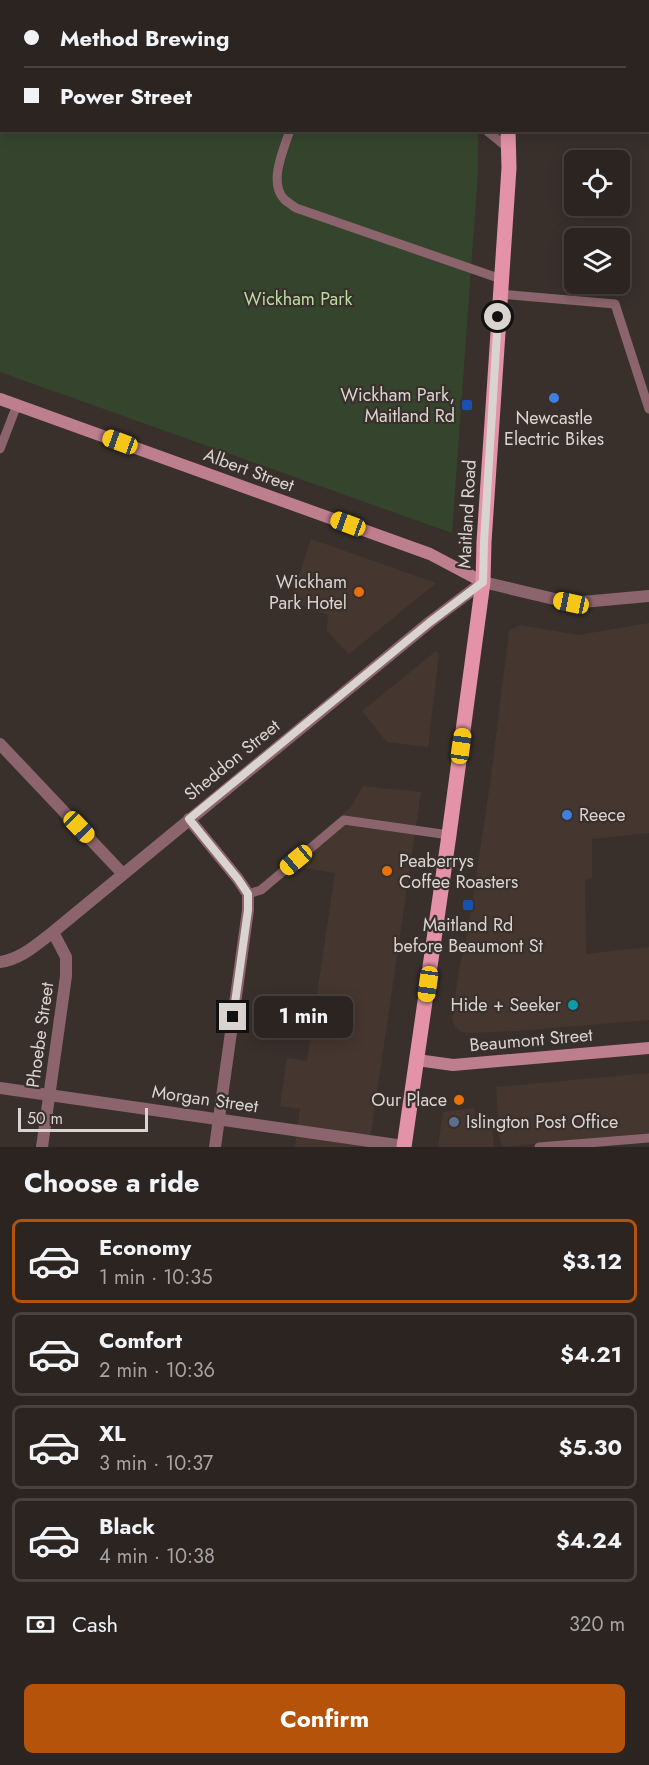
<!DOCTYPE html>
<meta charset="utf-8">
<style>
:root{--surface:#2b2421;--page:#37302e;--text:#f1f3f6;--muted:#a6a4a5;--line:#47413f;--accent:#b45309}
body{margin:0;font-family:Jost,sans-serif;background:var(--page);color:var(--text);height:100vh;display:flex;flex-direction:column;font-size:22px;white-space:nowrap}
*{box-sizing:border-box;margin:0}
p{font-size:20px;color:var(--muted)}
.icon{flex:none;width:33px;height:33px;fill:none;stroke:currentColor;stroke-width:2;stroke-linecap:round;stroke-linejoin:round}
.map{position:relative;height:1147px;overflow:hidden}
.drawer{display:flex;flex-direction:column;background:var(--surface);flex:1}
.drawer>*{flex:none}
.guide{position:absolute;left:0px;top:0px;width:650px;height:132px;box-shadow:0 3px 15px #0003,0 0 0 2px var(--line);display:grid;align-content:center;height:132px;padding:0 24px;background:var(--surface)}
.controls{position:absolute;left:564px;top:150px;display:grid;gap:12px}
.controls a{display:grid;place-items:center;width:66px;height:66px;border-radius:9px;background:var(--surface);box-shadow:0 3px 15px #0003,0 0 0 2px var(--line);font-size:30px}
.scale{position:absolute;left:18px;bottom:15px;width:130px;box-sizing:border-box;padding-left:6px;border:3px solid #dad4d1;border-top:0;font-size:16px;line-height:21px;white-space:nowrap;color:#dad4d1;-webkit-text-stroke:4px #39302c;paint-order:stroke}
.end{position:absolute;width:27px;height:27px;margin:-14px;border:8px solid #dad4d1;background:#111;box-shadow:0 0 0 3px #111}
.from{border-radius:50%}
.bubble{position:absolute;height:42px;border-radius:9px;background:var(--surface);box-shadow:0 3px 15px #0003,0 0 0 2px var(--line);font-size:20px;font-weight:700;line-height:42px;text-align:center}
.car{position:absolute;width:18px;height:36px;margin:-18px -9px;border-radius:8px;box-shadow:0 0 4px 2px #0007;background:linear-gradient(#f5c518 24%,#345 0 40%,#f5c518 0 76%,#345 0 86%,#f5c518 0)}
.guide b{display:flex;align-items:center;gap:21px;height:57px;font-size:22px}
.guide b+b{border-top:2px solid var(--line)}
.guide i{width:15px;height:15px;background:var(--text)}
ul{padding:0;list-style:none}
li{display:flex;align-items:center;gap:18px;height:84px;margin:0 12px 9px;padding:0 12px;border:3px solid var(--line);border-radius:9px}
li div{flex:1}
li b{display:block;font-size:22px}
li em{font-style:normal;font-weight:700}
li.selected{border-color:var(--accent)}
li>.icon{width:54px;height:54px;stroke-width:1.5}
h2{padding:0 24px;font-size:27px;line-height:72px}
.pay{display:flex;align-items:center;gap:15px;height:66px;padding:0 24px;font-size:22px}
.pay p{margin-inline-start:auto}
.primary-button{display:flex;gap:12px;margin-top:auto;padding:12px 24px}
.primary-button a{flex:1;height:69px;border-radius:9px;background:var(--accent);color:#fff;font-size:24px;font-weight:700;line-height:69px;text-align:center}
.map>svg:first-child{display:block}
.built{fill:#463630}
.green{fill:#35452d}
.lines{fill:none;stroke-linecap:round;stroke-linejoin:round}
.service{stroke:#8c646d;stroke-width:9}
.minor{stroke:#8c646d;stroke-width:12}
.secondary{stroke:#bd7e8e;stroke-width:12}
.primary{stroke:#e492a7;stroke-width:15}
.rail-casing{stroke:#a59e9b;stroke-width:7}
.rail{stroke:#39302c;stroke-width:4.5;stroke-dasharray:14;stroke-linecap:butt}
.route{stroke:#dad4d1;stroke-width:8}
.shop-dot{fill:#3f7fe0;stroke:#39302c;stroke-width:2}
.transit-dot{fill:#1a4fb4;stroke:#39302c;stroke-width:2}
.food-dot{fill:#e8710a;stroke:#39302c;stroke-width:2}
.culture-dot{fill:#0f9aa8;stroke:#39302c;stroke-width:2}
.service-dot{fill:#5c6f8a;stroke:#39302c;stroke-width:2}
.labels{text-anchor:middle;stroke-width:4.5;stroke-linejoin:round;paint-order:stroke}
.park-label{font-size:18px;fill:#b7dda2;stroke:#39302c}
.poi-label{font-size:18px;fill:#dad4d1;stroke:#39302c;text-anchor:end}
.street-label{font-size:18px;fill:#dad4d1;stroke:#39302c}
</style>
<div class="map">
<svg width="649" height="1147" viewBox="0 0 649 1147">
<rect width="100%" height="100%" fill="#39302c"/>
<!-- built -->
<path class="built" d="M311 539 436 583 349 654 327 631 328 615 290 601Z
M649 623V833L592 839V878L585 880 586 954 649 947V1020L518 1031 468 1033 460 1031 455 1027 452 1019 459 969 467 937 491 777 509 631 520 625 579 635Z
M436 651 439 654 428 747 387 742 362 711Z
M363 786 421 792 369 1147H295L300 1109 280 1106 287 1058 307 1061 335 873 293 866 287 861 350 808Z
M649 1073V1133L503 1147 500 1140 496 1087Z
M474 1108 476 1129 492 1128 494 1147H438L443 1112Z"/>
<!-- green -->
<path class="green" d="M0 0H452L453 1 2 2V130L478 131V171L452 533 0 372Z"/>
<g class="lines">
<!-- service -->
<path class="service" d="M430 0 431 2
M290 130C284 149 268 182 284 199 287 202 292 205 296 208L501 279
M486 130 509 149
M500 294 615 304 649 409
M0 449 17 405
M248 894 261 890 344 820 449 835
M539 1147 649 1138"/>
<!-- minor -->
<path class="minor" d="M0 744 123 874
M189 819 238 879 248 894V910L215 1147
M0 962C21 959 36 945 53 932L430 622 483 582 571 603 649 596
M0 1088 404 1146
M42 1147 66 976V957L53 932"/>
<!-- secondary -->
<path class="secondary" d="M0 399 430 554 483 582
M417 1060 453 1065 649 1048"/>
<!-- primary -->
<path class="primary" d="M489 0V2
M404 1147 449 835 483 582 484 542 509 168 508 130"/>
<defs>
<path id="rail" d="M637 0V2
M648 2 649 6
M648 42 649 46"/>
</defs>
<!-- rail casing -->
<use href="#rail" class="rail-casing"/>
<!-- rail -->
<use href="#rail" class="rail"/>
</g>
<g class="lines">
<!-- route -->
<path class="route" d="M233 1017 248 910V894L238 879 189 819 430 622 483 582 484 542 498 317"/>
</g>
<!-- markers -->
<g class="shop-dot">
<circle cx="554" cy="398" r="6"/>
<circle cx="567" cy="815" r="6"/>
</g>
<g class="transit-dot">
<rect x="461" y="399" width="12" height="12" rx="3"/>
<rect x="462" y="899" width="12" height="12" rx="3"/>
</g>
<g class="food-dot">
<circle cx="359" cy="592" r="6"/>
<circle cx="387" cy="871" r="6"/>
<circle cx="459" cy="1100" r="6"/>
</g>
<circle class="culture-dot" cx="573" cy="1005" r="6"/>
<circle class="service-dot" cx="454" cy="1122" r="6"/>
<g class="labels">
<!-- park labels -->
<g class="park-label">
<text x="298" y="305">Wickham Park</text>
</g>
<!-- poi labels -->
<g class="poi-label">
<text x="455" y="401">Wickham Park,<tspan x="455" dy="21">Maitland Rd</tspan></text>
<text x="554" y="424" text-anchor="middle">Newcastle<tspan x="554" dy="21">Electric Bikes</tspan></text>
<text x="347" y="588">Wickham<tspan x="347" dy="21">Park Hotel</tspan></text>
<text x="579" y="821" text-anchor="start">Reece</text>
<text x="399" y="867" text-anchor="start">Peaberrys<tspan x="399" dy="21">Coffee Roasters</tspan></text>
<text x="468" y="931" text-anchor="middle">Maitland Rd<tspan x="468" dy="21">before Beaumont St</tspan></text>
<text x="561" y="1011">Hide + Seeker</text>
<text x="447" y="1106">Our Place</text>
<text x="466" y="1128" text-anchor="start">Islington Post Office</text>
</g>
<!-- street labels -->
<g class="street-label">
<text transform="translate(249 470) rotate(20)" y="6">Albert Street</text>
<text transform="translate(467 514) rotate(-87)" y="6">Maitland Road</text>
<text transform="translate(232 760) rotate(-39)" y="6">Sheddon Street</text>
<text transform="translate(40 1035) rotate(-82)" y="6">Phoebe Street</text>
<text transform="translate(531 1040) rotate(-5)" y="6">Beaumont Street</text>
<text transform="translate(205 1099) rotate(8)" y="6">Morgan Street</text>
</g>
</g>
</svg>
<div class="controls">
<a><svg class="icon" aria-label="locate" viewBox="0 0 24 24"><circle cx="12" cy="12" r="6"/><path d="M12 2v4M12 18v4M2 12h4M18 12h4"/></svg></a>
<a><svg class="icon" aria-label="layers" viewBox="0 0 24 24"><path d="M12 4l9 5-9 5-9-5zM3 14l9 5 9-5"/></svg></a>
</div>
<div class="scale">50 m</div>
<i class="end from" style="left:498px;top:317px"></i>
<i class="end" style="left:233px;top:1017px"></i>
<div class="bubble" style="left:254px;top:996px;width:99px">1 min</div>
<i class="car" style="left:120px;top:442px;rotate:290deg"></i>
<i class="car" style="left:348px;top:524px;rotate:290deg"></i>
<i class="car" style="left:571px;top:603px;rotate:282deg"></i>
<i class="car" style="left:461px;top:746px;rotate:8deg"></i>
<i class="car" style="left:79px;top:827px;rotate:136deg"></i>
<i class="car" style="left:296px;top:860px;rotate:230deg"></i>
<i class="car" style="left:428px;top:984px;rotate:188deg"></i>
<div class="guide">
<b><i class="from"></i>Method Brewing</b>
<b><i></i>Power Street</b>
</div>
</div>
<section class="drawer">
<h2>Choose a ride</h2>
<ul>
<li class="selected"><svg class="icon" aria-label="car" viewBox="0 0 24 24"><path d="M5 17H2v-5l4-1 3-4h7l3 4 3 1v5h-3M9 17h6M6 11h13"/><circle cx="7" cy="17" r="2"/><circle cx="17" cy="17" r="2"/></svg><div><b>Economy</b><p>1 min · 10:35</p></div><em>$3.12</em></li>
<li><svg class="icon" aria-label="car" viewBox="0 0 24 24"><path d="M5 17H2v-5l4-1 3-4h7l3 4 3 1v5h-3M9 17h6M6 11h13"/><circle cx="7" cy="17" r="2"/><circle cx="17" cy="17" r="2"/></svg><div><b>Comfort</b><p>2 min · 10:36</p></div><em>$4.21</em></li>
<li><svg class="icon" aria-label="car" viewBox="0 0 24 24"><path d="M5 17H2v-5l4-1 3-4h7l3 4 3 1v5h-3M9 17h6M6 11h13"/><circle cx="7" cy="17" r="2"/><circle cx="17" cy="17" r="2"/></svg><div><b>XL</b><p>3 min · 10:37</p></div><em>$5.30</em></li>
<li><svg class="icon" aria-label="car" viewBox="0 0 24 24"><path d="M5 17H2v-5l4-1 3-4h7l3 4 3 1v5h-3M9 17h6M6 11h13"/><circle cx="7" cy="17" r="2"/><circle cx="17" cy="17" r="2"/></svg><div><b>Black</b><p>4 min · 10:38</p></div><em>$4.24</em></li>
</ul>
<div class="pay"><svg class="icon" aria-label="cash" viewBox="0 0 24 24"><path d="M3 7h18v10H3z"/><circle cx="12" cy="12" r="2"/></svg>Cash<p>320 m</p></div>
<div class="primary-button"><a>Confirm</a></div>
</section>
